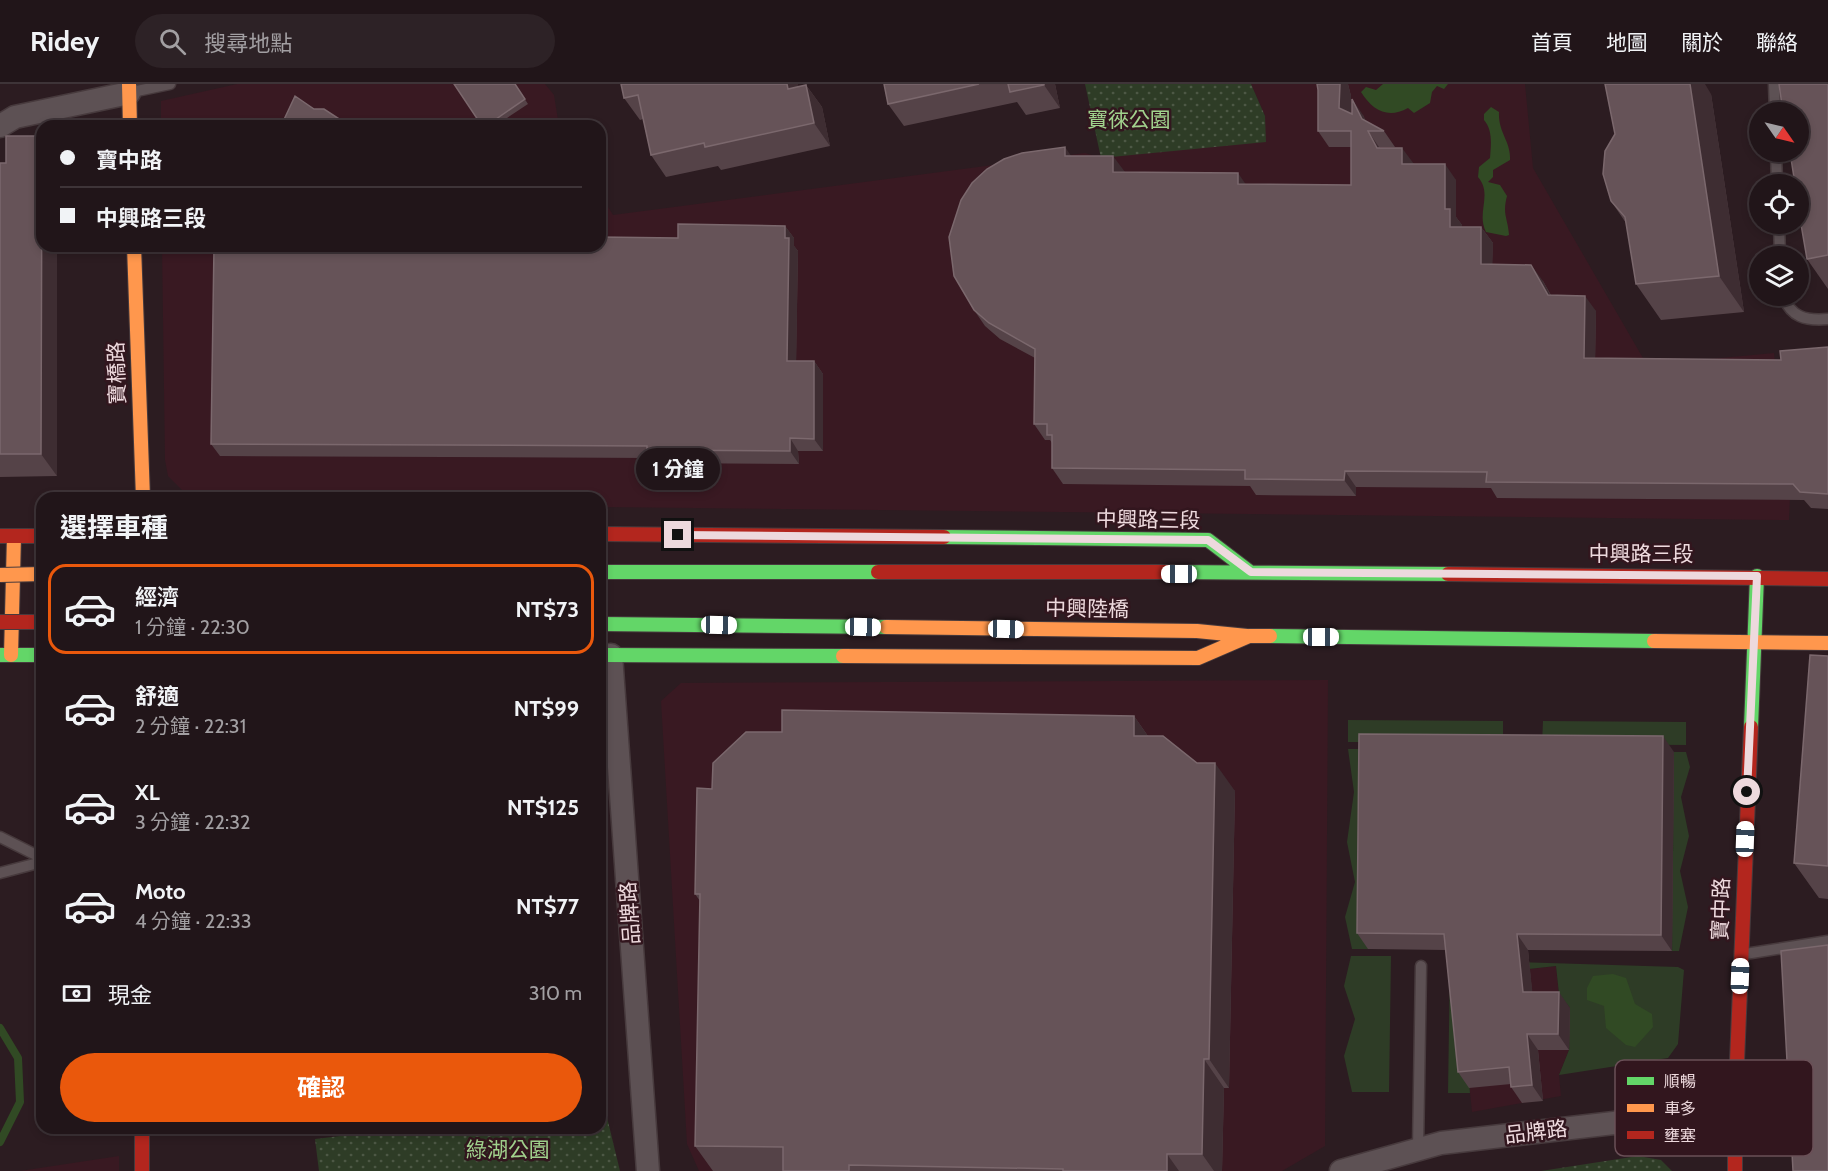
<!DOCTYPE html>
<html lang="zh-TW">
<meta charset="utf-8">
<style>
:root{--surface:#211519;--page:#2d2226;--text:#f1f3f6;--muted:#a29fa2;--line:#3e3438;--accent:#ea580c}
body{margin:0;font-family:Cabin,"Noto Sans TC",sans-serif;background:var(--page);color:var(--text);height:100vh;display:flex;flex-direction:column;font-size:22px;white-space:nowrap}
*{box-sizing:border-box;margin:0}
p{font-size:20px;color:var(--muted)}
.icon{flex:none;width:33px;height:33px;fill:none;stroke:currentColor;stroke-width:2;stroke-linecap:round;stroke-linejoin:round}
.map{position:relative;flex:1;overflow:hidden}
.panel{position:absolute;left:36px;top:408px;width:570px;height:642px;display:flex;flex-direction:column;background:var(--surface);border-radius:18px;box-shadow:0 3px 9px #0003,0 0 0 2px var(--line)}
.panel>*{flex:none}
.guide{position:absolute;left:36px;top:36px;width:570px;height:132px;border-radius:18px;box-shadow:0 3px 9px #0003,0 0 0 2px var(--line);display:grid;align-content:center;height:132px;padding:0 24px;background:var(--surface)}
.needle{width:39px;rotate:124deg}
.fabs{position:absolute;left:1749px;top:18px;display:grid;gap:12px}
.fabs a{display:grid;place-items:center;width:60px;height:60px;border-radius:50%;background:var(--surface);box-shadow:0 3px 9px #0003,0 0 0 2px var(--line);font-size:30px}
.end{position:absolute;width:27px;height:27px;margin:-14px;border:8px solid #edd9dd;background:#111;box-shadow:0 0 0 3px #111}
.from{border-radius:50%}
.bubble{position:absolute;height:42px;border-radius:21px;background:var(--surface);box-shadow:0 3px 9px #0003,0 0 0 2px var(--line);font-size:20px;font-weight:700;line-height:42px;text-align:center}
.car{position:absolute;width:18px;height:36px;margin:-18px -9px;border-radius:8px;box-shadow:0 0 4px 2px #0007;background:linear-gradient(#fff 24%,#345 0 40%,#fff 0 76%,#345 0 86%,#fff 0)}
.guide b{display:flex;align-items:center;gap:21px;height:57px;font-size:22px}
.guide b+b{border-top:2px solid var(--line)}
.guide i{width:15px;height:15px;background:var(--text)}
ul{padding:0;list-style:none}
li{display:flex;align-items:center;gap:18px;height:90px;margin:0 12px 9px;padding:0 12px;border:3px solid transparent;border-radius:18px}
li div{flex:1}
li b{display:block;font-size:22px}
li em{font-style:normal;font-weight:700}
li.selected{border-color:var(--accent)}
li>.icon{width:54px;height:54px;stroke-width:1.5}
h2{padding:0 24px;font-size:27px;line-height:72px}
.pay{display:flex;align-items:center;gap:15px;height:66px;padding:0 24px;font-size:22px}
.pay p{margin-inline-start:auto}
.cta{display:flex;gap:12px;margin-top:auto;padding:12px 24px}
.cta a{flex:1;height:69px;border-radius:36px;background:var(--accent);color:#fff;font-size:24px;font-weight:700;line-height:69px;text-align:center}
header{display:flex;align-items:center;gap:36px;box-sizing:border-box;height:84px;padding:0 30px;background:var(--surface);border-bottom:2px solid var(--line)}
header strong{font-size:28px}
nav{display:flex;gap:33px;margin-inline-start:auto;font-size:21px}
.search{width:420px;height:54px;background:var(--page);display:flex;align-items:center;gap:15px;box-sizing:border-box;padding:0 21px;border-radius:33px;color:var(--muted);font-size:22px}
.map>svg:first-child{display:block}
.built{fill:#391922}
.grass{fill:#2e3c26}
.park{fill:url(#park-dots)}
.water{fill:#314a24}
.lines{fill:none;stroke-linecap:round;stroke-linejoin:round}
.stream{stroke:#314a24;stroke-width:8}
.lane-casing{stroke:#473a3d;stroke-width:13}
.street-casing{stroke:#473a3d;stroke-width:25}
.fast-casing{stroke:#473a3d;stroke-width:16}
.slow-casing{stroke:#473a3d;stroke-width:16}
.jam-casing{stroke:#473a3d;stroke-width:16}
.lane{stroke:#5d5154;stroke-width:10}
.street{stroke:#5d5154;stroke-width:22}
.fast{stroke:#63d668;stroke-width:14}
.slow{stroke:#ff974d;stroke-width:14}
.jam{stroke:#b3261e;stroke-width:14}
.slow-bridge-casing{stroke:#473a3d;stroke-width:16;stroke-linecap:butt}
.jam-bridge-casing{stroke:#473a3d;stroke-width:16;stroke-linecap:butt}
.slow-bridge{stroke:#ff974d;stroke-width:14}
.jam-bridge{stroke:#b3261e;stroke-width:14}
.wall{fill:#554348}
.shaded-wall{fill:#3e2d32}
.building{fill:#665358;stroke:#7b686d;stroke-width:1.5}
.route{stroke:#edd9dd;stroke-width:8}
.labels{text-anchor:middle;stroke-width:5;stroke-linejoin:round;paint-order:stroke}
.park-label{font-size:21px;fill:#a1d28d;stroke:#32161e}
.street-label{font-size:21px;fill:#edd9dd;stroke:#32161e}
.key{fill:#32161e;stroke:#6a5057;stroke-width:1.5}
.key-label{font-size:16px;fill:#edd9dd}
</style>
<header>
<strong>Ridey</strong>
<div class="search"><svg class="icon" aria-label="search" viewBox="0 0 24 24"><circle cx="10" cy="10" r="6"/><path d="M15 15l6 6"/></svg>搜尋地點</div>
<nav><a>首頁</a><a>地圖</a><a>關於</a><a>聯絡</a></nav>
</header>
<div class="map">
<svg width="1828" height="1087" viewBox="0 0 1828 1087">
<defs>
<pattern id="park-dots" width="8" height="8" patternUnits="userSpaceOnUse" patternTransform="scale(1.5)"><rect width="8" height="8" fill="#2e3c26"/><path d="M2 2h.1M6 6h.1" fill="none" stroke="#4d5845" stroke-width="1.8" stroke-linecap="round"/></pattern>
</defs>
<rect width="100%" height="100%" fill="#2c1c21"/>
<!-- built -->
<path class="built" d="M237 0H545L554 11 559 42H161V17Z
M1251 0H1525L1533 84 1647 281 1774 269 1790 413 1789 436 600 423V414H190L168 392 165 376 162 162H600V110L613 131 1085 69 1101 74 1265 32Z
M1328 596 1325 1062 1282 1087H699L687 1060 661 617 681 599Z
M1556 882 1559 910 1570 924 1569 966 1559 991 1561 1012 1472 1028 1463 939 1530 885Z
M119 1072V1087H20Z"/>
<!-- grass -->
<path class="grass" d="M1348 636 1503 637V659L1348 658Z
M1543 637 1686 638V661L1542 660Z
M1348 665H1370L1368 865H1352L1345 833 1355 798 1347 758 1354 708Z
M1674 668H1686L1690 683 1681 713 1689 752 1680 787 1688 823 1679 867H1672Z
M1351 872H1391L1389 1008H1352L1344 972 1355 935 1344 902Z
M1450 876 1678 883 1684 886 1678 960 1668 974 1559 991 1569 966 1570 924 1559 910 1556 882 1458 893 1470 1009H1448Z"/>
<!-- park -->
<path class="park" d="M1085 0H1251L1265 32 1266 58 1101 74Z
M604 1021 620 1087H319L315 1055 407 1044H600V1022Z
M1638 1072 1661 1076 1672 1087H1541Z"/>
<!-- water -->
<path class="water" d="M1383 0H1448L1444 5 1437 2 1432 8 1430 19 1414 29 1408 24C1388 35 1373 27 1361 8L1366 3 1376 6Z
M1491 23 1499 28C1498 49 1511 57 1510 76L1493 86V93L1488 98 1500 101 1507 112C1502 131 1508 134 1509 151L1506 152 1486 148C1476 129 1493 110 1478 93L1479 83 1490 74C1491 61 1493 46 1484 36V30Z
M1613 890 1626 894 1635 920 1652 930 1653 943 1635 963 1626 961 1606 944 1604 922 1587 916V904L1593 892Z"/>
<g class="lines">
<!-- stream -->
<path class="stream" d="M0 944 18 974 20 1018 0 1058"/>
<defs>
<path id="lane" d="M1774 0 1775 28
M132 8 170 0
M1776 68 1777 100
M1779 140 1780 172
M1783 212C1791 233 1805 237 1828 235
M0 753 42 774
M0 789 42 778
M1745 870 1828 857
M1418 1065 1421 882"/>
<path id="street" d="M0 42 15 33 129 9
M611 571 648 1087
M1341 1087 1441 1059 1735 1025"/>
<path id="fast" d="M944 453 1208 456 1250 488
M600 488H878
M1168 488 1448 490
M600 540 886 543
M1270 552 1654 557
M0 571H42
M600 571 843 572
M1751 643 1757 492"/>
<path id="slow" d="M129 0 130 42
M134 162 143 414
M886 543 1197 547 1247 552
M1654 557 1828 559
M11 571 14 452
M843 572 1198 574 1249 552H1270"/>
<path id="jam" d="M600 450 944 453
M0 452H42
M878 488H1168
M1448 490 1828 495
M142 1044V1087
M1735 1087V1025L1751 643"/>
</defs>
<!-- lane casing -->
<use href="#lane" class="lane-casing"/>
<!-- street casing -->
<use href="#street" class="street-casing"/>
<!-- fast casing -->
<use href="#fast" class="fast-casing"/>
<!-- slow casing -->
<use href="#slow" class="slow-casing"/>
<!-- jam casing -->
<use href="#jam" class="jam-casing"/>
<!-- lane -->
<use href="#lane" class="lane"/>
<!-- street -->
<use href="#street" class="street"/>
<!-- fast -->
<use href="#fast" class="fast"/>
<!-- slow -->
<use href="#slow" class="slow"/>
<!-- jam -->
<use href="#jam" class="jam"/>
<defs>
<path id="slow-bridge" d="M0 491 42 490"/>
<path id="jam-bridge" d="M0 538H42"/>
</defs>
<!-- slow-bridge casing -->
<use href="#slow-bridge" class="slow-bridge-casing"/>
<!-- jam-bridge casing -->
<use href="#jam-bridge" class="jam-bridge-casing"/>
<!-- slow-bridge -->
<use href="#slow-bridge" class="slow-bridge"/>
<!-- jam-bridge -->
<use href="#jam-bridge" class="jam-bridge"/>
</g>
<!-- wall -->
<path class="wall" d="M515 0 528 20 495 42H482Z
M621 0H798V3L806 1 822 23 830 62 721 86 718 82 666 93 651 71 643 35 640 36 624 14Z
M884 0H1055L1060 24 1026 31 1017 18 904 42 888 20Z
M1317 0H1348L1351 12V29L1363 31 1366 38 1384 47 1395 63H1379L1380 64 1414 80 1456 96V133L1462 141 1461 143H1481L1493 159 1492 180 1543 197 1551 211 1596 227 1595 274 1781 276 1828 263V425L1811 424 1804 416 1497 414 1491 404 1356 403V412L1256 411 1250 402 1063 400 1052 384V359L1050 356H1045L1034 340 1035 274 1000 255 985 242 974 226 1071 72 1125 88 1246 100 1351 101V63H1329L1318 47V6Z
M1828 0V205L1807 175Z
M1711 10 1744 228 1661 236 1636 200 1626 139 1611 117Z
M0 79 42 162 57 392 0 393Z
M785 142 794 154V162L798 167 796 277H814L823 290V367H798L799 380 656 379 653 374 220 372 211 360 678 154Z
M1828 572V815L1819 814 1794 779Z
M1134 632 1148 652 1235 707 1229 1004H1224L1222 1087H713L695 1062 700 817 695 810 712 705 782 648Z
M1674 668 1672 867 1528 866 1532 908 1570 924 1569 966H1538L1543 1017 1522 1019 1511 1003V1000L1469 1004 1458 988 1446 866 1368 865 1357 849Z"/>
<!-- shaded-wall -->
<path class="shaded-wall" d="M787 0H798L804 27 788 5Z
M1044 0H1055L1060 24 1044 1Z
M1340 0H1348L1351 12V39L1339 24Z
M1690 0H1705L1711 10 1744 228 1719 192Z
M806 1 822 23 830 62 814 39Z
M1352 15 1363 31 1371 47 1362 35Z
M1368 47 1379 63 1388 80 1377 64Z
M1065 63 1076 79 1065 72Z
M1402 64 1414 80H1402Z
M1113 72 1125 88H1113Z
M1445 80 1456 96V133L1462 141 1461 158 1450 143 1445 125Z
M1238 89 1249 105 1238 100Z
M785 142 794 154V162L798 167 796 290 787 277Z
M1481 143 1493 159 1492 196 1481 180Z
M42 162H57V392L41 370Z
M1531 181 1543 197 1559 227 1548 211Z
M1585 212 1596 227 1595 290 1584 274Z
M814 277 823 290V367L814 355Z
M790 354 798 367 799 380 790 367Z
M1345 387 1356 403V412L1344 396Z
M1134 632 1154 661 1134 652Z
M1663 652 1674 668 1672 867 1661 851Z
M1215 679 1235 707 1229 1004 1209 975Z
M1517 850 1528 866 1534 923 1523 908Z
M1559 908 1570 924 1569 966 1558 950Z
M1527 950 1538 966 1543 1017 1532 1001Z
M1204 975 1224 1004 1222 1087H1214L1202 1070Z
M1167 1070 1179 1087H1167Z"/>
<!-- building -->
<path class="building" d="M454 0H515L525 15 486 42H482Z
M621 0H787L788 5 806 1 814 39 705 63 704 59 651 71 638 11 624 14Z
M884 0H979L888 20Z
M1008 0H1044V1L1010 8Z
M1317 0H1340L1339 24 1352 30V15L1362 35 1384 47H1368L1377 64H1402V80H1445V125H1450V143H1481V180L1531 181 1548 211 1585 212 1584 274 1781 276 1780 267 1828 263V410L1800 408 1793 400 1486 398 1487 388 1345 387 1344 396 1245 395V386L1052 384V351H1047V340H1034L1035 265 989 239 974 226 954 192 949 153 961 116 972 99 987 85 1004 75 1022 69 1065 63V72H1113V88L1238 89V100L1351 101V47H1318V6Z
M1605 0H1690L1719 192 1636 200 1625 133 1611 117 1603 90 1605 67 1615 50Z
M1779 0H1828V171L1807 175 1798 123V100H1795L1790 68H1798V28H1783Z
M295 12 314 25H324L350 42H281Z
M6 52H42L41 370H0V79H6Z
M678 140 785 142V154H789L787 277H814V355L790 354V367L647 366V362L211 360 214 162H600V153L678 154Z
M1810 571 1828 572V782L1794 779Z
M782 626 1134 632V652H1163L1197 679H1215L1209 975H1204L1202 1070H1167V1087H1063V1085L849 1081V1087H783V1063L695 1062 700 810H695L697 704 712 705 713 679 746 648H782Z
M1359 650 1663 652 1661 851 1517 850 1523 908H1559L1558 950H1527L1532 1001 1511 1003 1509 983 1458 988 1444 850 1357 849Z
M1828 861V1087H1793L1781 867Z"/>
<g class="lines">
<!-- route -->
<path class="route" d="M678 451 1208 456 1251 488 1757 492 1747 708"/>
</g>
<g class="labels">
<!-- park labels -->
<g class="park-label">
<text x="1129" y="43">寶徠公園</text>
<text x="508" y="1073">綠湖公園</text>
</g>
<!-- street labels -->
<g class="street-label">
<text transform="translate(117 289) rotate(-92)" y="7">寶橋路</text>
<text transform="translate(1148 436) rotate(1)" y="7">中興路三段</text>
<text x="1641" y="477">中興路三段</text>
<text transform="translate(1087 525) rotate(1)" y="7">中興陸橋</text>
<text transform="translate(1721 825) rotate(-88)" y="7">寶中路</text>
<text transform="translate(630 829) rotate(-94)" y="7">品牌路</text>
<text transform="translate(1536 1048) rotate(-7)" y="7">品牌路</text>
</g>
</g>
<!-- legend -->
<rect x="1615" y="976" width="198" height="96" rx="9" class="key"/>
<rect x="1627" y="993" width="27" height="8" fill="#63d668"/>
<rect x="1627" y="1020" width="27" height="8" fill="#ff974d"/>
<rect x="1627" y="1047" width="27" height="8" fill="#b3261e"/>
<g class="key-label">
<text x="1664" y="1003">順暢</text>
<text x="1664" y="1030">車多</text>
<text x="1664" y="1057">壅塞</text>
</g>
</svg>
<div class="fabs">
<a><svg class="needle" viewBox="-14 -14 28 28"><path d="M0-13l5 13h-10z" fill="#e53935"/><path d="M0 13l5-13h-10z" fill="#a29fa2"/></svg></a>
<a><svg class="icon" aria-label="locate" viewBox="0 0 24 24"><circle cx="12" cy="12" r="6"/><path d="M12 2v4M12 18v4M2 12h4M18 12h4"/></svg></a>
<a><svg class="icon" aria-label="layers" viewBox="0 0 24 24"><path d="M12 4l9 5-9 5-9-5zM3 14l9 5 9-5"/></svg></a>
</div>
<i class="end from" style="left:1747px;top:708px"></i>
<i class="end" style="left:678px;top:451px"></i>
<div class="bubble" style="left:636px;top:364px;width:84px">1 分鐘</div>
<i class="car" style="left:1179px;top:490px;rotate:270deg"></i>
<i class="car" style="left:719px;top:541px;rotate:91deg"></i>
<i class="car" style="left:863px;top:543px;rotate:91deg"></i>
<i class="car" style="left:1006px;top:545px;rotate:91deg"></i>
<i class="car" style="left:1321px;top:553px;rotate:90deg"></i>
<i class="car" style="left:1745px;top:755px;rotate:2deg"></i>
<i class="car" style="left:1740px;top:892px;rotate:2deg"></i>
<div class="guide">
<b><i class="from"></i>寶中路</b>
<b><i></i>中興路三段</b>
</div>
<section class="panel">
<h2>選擇車種</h2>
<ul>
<li class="selected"><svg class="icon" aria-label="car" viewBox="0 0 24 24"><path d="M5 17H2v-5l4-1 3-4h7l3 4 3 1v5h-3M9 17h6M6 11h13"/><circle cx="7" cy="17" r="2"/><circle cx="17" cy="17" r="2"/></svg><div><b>經濟</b><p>1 分鐘 · 22:30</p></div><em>NT$73</em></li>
<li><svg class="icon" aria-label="car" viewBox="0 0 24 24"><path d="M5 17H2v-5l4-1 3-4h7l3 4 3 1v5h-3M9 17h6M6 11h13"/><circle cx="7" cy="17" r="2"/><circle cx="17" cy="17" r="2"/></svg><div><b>舒適</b><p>2 分鐘 · 22:31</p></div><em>NT$99</em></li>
<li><svg class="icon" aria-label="car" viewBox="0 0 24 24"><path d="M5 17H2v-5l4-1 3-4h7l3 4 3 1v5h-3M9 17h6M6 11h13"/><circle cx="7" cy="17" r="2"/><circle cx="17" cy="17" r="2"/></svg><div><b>XL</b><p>3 分鐘 · 22:32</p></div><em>NT$125</em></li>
<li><svg class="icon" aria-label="car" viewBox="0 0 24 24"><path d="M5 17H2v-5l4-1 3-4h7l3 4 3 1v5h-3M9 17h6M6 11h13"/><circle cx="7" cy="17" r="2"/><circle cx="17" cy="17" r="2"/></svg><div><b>Moto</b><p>4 分鐘 · 22:33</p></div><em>NT$77</em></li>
</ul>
<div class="pay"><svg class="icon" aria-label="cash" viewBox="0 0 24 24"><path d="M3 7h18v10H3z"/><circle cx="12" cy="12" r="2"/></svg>現金<p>310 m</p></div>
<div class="cta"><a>確認</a></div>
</section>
</div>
